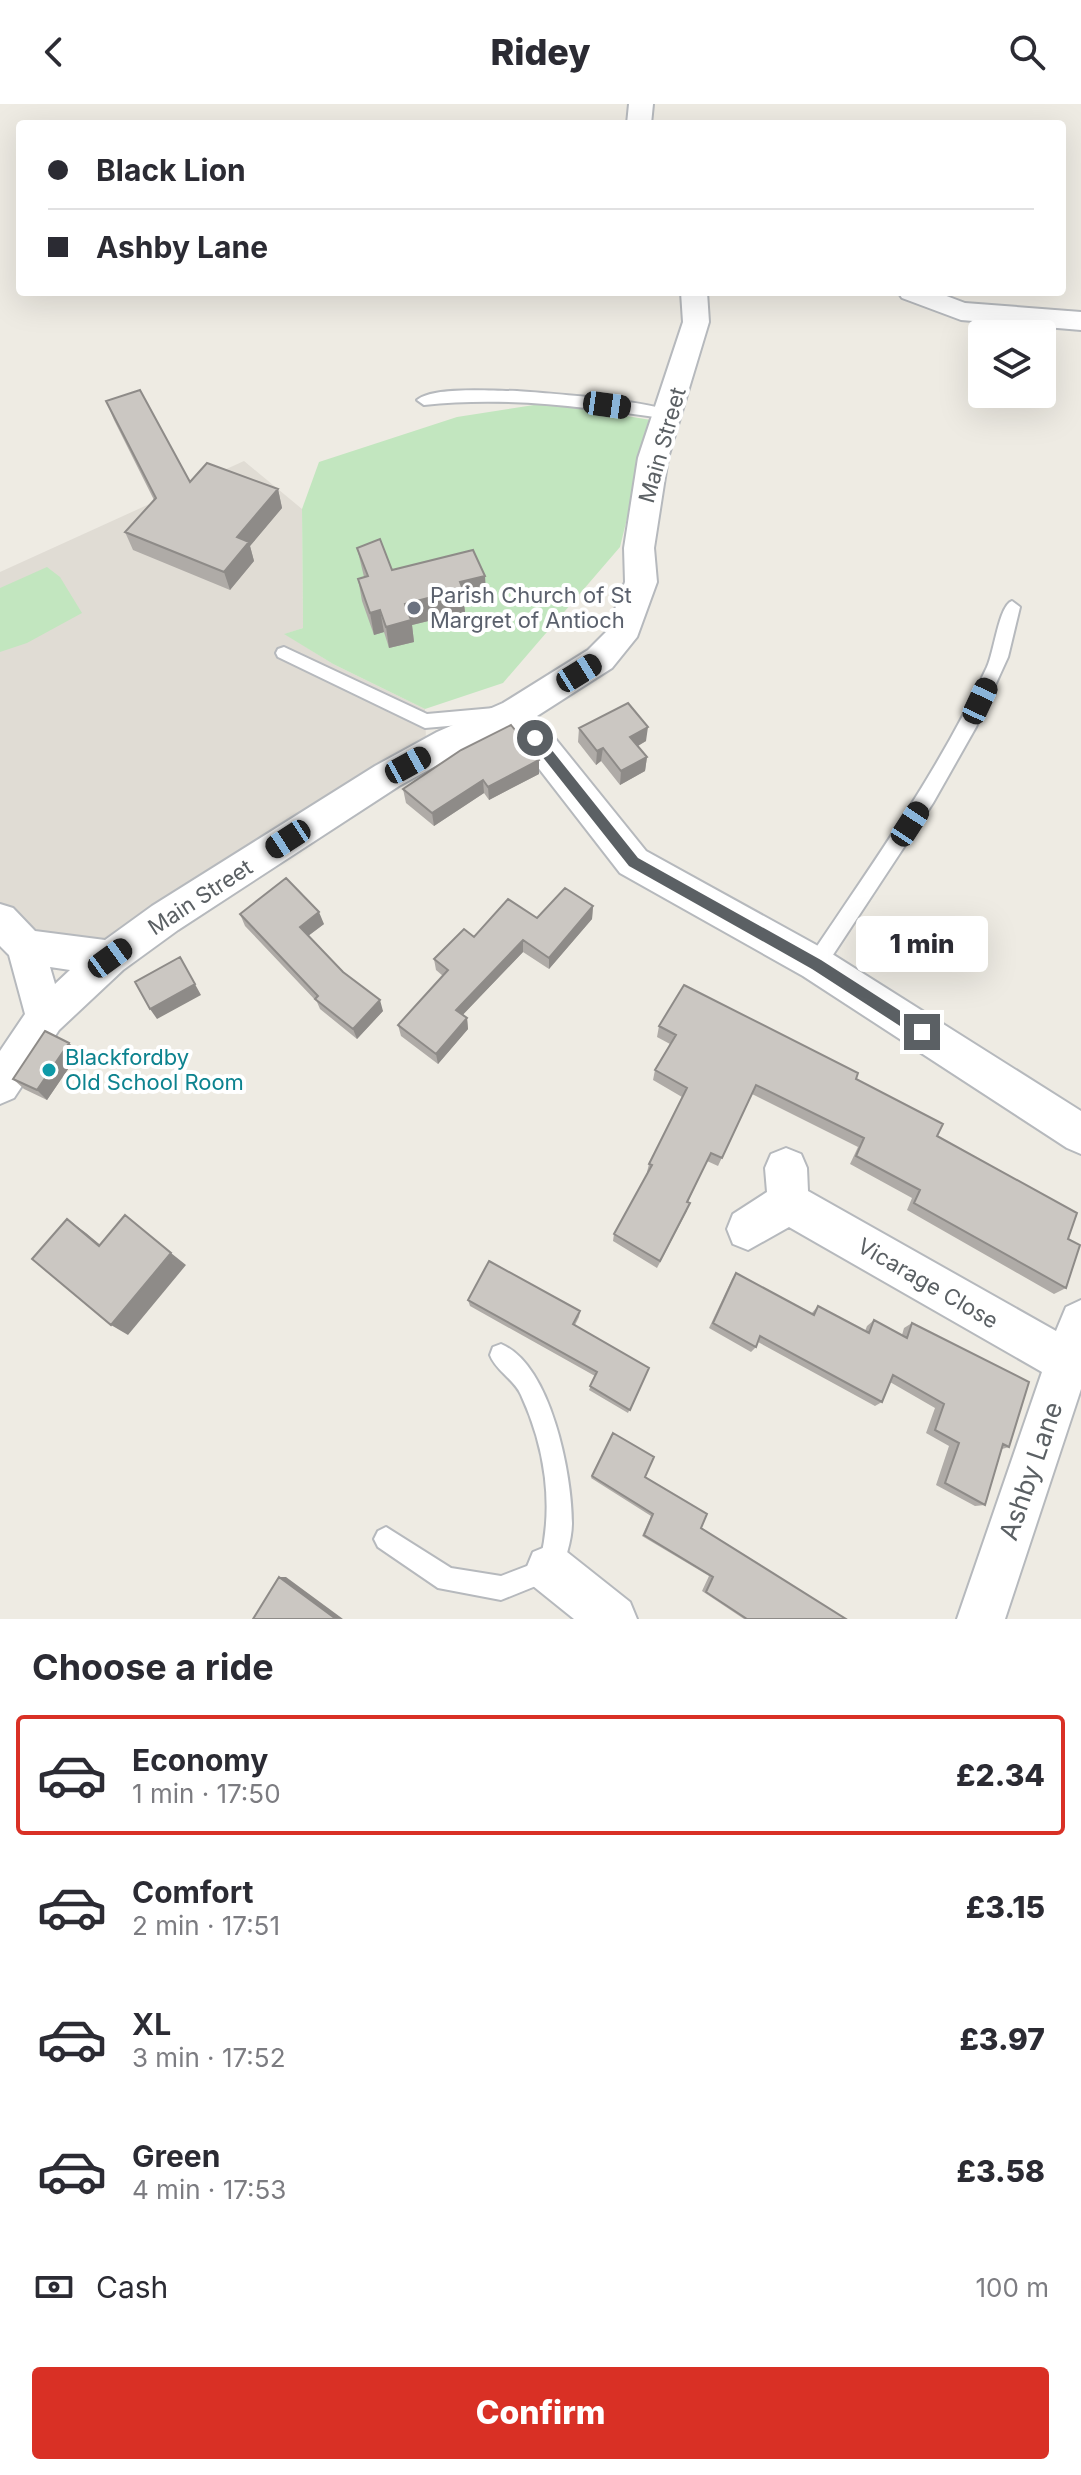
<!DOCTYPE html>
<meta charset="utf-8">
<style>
:root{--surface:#fff;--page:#f2f2f3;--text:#2b2b33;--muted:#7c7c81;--line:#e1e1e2;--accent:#d93025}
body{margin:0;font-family:Inter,sans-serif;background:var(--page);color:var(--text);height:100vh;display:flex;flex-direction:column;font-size:30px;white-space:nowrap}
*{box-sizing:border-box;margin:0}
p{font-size:26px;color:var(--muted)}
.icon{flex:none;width:44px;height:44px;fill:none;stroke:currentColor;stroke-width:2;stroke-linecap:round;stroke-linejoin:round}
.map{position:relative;height:1515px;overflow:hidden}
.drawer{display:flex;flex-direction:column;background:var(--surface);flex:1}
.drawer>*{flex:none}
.hud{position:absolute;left:16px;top:16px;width:1050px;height:176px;border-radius:8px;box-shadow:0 8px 32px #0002;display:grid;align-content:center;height:176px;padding:0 32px;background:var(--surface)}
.fabs{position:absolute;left:968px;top:216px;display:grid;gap:16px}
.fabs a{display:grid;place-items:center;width:88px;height:88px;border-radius:8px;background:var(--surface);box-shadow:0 8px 32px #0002;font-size:40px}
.end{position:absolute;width:36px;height:36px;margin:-18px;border:10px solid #5b6064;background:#fff;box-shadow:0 0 0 4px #fff}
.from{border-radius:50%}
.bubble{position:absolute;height:56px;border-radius:8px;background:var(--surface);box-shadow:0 8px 32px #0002;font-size:26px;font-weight:800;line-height:56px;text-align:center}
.car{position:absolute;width:24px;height:48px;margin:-24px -12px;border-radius:10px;box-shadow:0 0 6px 2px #0007;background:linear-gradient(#222 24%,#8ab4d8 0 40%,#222 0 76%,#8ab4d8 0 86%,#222 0)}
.hud b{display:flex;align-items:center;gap:28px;height:76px;font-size:30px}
.hud b+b{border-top:2px solid var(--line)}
.hud i{width:20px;height:20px;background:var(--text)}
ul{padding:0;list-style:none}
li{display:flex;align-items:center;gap:24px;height:120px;margin:0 16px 12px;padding:0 16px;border:4px solid transparent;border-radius:8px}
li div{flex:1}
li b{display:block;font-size:30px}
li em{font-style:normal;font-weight:800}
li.on{border-color:var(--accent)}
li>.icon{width:72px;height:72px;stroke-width:1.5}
h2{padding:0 32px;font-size:36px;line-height:96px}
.pay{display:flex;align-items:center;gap:20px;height:88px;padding:0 32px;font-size:30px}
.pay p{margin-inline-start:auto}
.action{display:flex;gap:16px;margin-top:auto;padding:16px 32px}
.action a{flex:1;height:92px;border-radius:8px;background:var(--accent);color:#fff;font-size:32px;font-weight:800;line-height:92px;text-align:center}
header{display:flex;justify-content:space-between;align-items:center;height:104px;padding:0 32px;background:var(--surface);font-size:36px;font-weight:800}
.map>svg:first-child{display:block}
.education{fill:#e0dcd4}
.green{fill:#c2e6bf}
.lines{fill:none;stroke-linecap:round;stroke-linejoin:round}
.lane-casing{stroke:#b6b9bd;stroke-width:4}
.street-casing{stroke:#b6b9bd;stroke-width:4}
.lane{fill:#fff;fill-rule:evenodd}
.street{fill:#fff;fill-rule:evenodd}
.wall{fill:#afaba7}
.shaded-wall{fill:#8e8b88}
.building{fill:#cbc7c2;stroke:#8e8b88;stroke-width:2}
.route{fill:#5b6064}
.worship-dot{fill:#6b7280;stroke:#fff;stroke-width:3}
.culture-dot{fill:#0f9aa8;stroke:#fff;stroke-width:3}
.labels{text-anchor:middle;stroke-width:8;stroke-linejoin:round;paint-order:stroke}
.street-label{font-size:22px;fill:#5b6064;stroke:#fff}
.worship-label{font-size:22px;fill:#5b616d;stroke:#fff;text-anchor:start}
.culture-label{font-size:22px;fill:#0d838f;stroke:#fff;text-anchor:start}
.near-street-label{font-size:26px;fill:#5b6064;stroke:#fff}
</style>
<header><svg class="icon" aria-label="back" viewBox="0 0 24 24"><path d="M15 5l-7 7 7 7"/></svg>Ridey<svg class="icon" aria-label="search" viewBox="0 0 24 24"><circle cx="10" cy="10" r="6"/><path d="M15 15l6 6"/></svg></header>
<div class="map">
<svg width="1081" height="1515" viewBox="0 0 1081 1515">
<rect width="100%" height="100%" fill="#eeebe3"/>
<!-- education -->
<path class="education" d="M244 357 302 405 303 524 285 530 333 560 425 605 426 636 104 848 65 847 0 811V468Z"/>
<!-- green -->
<path class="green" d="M547 299 651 316 620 443 503 579 425 605 333 560 284 530 303 524 302 405 319 358 457 313Z
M47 463 60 473 82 509 27 539 0 548V484Z"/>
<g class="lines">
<defs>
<path id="lane" d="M517 287C543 289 661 297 675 310L668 315C586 303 507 292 424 301L417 296C433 282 494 287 517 287Z
M1012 497 1020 503 1008 553 976 623 933 699 823 866 816 869 809 866 807 860 809 854C873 759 939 667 987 563 994 549 999 501 1012 497Z
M284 543 427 610 494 604 502 611 494 618 425 624 278 553 276 549 278 545Z
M501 1240C551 1261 572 1370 572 1419 572 1436 565 1458 558 1473L501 1496 438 1484 378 1443 374 1435 378 1427 386 1423 451 1464 501 1472 540 1457C554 1401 545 1343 521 1291 514 1275 496 1267 490 1251L493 1243Z"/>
<path id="street" d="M629 0H653L651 20H627Z
M681 188H707L709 218 668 354 654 444 657 478 637 533 612 564 537 612 646 747 829 848 1081 1007V1050L1067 1044 803 872 620 769 509 626 461 648 399 682 178 826 123 866 59 926 14 994 0 1000V947L25 910 9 851 0 842V800L13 804 35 827 105 836 152 802 375 662 437 628 503 599 588 546 607 527 625 478 624 444 638 354 683 218ZM50 863 70 866 55 880Z
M898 188H936L965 199 1081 208V226L961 216 902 194Z
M786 1044 801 1050 807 1064 808 1087 1056 1227 1066 1203 1081 1196V1285L1005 1515H957L1042 1268 789 1123 748 1146 733 1140 727 1125 733 1110 767 1088 765 1064 771 1050Z
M550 1441 567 1448 630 1498 637 1515H574L533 1482 526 1465 533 1448Z"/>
</defs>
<!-- lane casing -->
<use href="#lane" class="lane-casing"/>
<!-- street casing -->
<use href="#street" class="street-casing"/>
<!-- lane -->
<use href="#lane" class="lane"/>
<!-- street -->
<use href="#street" class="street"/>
</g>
<!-- wall -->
<path class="wall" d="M106 297 190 378 278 385 282 404 250 442 254 457 230 486 133 446 125 428 154 396 114 316Z
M357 444 392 466 485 472 486 495 464 500 465 508 412 521 414 538 389 544 384 528 374 531 362 497 358 475 364 473Z
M579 624 646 637 638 642 647 653 645 667 620 681 601 657 596 661 578 638Z
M539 656V670L489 696 484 689 434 722 406 699 403 685Z
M593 802 592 815 549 865 523 848 462 911 467 914 468 925 438 960 401 932 398 921 443 872 436 866 434 855 474 833 537 814Z
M240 810 324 820 308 832 383 907 357 935 320 905 317 898 245 822Z
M659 922 856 975 937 1032 1068 1135 1066 1184 1054 1190 907 1106 912 1094 850 1060 858 1043 752 990 718 1062 707 1057 688 1098 687 1107 657 1164 613 1137 614 1130 648 1069 647 1068 649 1060 682 993 653 976 655 966 670 940 657 933Z
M69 939 79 949 47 996 24 985 13 975Z
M736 1169 811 1210 818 1202 865 1227 867 1222 874 1216 902 1231 904 1224 912 1219 1009 1343 1002 1345 985 1401 975 1402 936 1381 949 1342 926 1329 935 1304 890 1278 882 1298 875 1302 758 1238 756 1243 751 1248 709 1224 732 1175Z
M468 1196 580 1207 579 1213 575 1221 649 1264 628 1309 589 1286 595 1272 470 1202Z
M613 1329 645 1373 701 1424 846 1515H744L702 1487 709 1472 642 1432 651 1412 591 1374Z"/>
<!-- shaded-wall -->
<path class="shaded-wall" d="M278 385 282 404 250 442 254 457 230 486 224 468 237 433Z
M485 472 486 495 464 500 465 508 412 521 414 538 389 544 386 523 405 500 460 478Z
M380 506 384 528 374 531 370 509Z
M648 623 646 637 629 647 630 633Z
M603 644 601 657 596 661 597 647Z
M647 653 645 667 620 681 621 667Z
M539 656V670L489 696 488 683Z
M483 676 484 689 434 722 432 709Z
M593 802 592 815 549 865V854Z
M319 808 324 820 304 835 300 823Z
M523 836V848L457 917 456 906Z
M180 853 201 891 157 915 150 905Z
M380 896 383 907 357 935 353 925Z
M467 914 468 925 438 960 436 950Z
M69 939 79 949 47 996 37 986Z
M67 1115 86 1129 116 1154 99 1142Z
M171 1149 186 1161 128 1231 111 1221Z
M279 1473H286L343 1515H336Z"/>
<!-- building -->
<path class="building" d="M140 286 190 378 207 359 278 385 237 433 249 438 224 468 125 428 156 394 106 297Z
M380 435 392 466 473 446 485 472 460 478 463 485 405 500 411 516 386 523 380 506 370 509 358 475 368 472 357 444Z
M628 599 648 623 630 633 647 653 621 667 603 644 597 647 579 624Z
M511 621 539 656 488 683 483 676 432 709 403 685 461 646Z
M286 774 319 808 300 823 343 868 380 896 353 925 315 895 318 892 240 810Z
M565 784 593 802 549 854 523 836 456 906 467 914 436 950 398 921 448 866 434 855 464 825 474 833 508 795 537 814Z
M180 853 195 880 150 905 135 878Z
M684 881 858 969 856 975 943 1020 937 1032 1077 1109 1068 1135 1080 1141 1066 1184 914 1099 920 1086 856 1052 864 1034 756 981 722 1054 711 1049 687 1098 690 1099 660 1157 614 1130 652 1061 649 1060 687 984 655 966 676 931 659 922Z
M45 927 69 939 37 986 13 975Z
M125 1111 171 1149 111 1221 32 1155 67 1115 99 1142Z
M489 1157 580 1207 573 1220 649 1264 630 1306 590 1282 597 1268 468 1196Z
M736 1169 814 1211 818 1202 869 1229 874 1216 907 1234 912 1219 1029 1278 1009 1343 1003 1340 985 1401 945 1379 959 1339 935 1326 944 1300 893 1271 882 1298 760 1232 756 1243 713 1219Z
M613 1329 654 1353 645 1373 707 1410 701 1424 846 1515H747L706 1488 713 1473 644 1431 653 1410 592 1372Z
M279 1473 336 1515H253Z"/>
<!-- route -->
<path class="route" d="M535 629 539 630 638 754 821 856 927 924V933H917L812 865 629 762 530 637V630Z"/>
<!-- markers -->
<circle class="worship-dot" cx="414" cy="504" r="8"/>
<circle class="culture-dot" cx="49" cy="966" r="8"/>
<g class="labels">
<!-- street labels -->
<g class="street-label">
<text transform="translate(662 341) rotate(-74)" y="8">Main Street</text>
<text transform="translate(200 793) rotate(-33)" y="8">Main Street</text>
<text transform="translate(928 1179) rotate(30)" y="8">Vicarage Close</text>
</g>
<!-- worship labels -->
<g class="worship-label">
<text x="430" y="499">Parish Church of St<tspan x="430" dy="25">Margret of Antioch</tspan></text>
</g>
<!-- culture labels -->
<g class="culture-label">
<text x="65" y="961">Blackfordby<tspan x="65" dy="25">Old School Room</tspan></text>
</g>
<!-- near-street labels -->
<g class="near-street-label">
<text transform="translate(1031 1367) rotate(-71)" y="9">Ashby Lane</text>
</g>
</g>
</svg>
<div class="fabs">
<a><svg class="icon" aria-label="layers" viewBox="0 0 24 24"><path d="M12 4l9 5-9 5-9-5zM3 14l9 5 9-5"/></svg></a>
</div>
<i class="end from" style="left:535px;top:634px"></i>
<i class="end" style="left:922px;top:928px"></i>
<div class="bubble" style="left:856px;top:812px;width:132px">1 min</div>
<i class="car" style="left:607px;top:301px;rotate:98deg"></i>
<i class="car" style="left:579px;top:569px;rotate:58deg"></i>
<i class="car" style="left:980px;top:597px;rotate:25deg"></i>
<i class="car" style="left:408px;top:661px;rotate:61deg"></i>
<i class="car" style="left:910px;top:720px;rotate:33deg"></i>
<i class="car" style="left:288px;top:735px;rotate:237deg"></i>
<i class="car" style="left:110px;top:854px;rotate:54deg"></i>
<div class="hud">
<b><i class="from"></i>Black Lion</b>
<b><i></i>Ashby Lane</b>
</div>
</div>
<section class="drawer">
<h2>Choose a ride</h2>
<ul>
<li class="on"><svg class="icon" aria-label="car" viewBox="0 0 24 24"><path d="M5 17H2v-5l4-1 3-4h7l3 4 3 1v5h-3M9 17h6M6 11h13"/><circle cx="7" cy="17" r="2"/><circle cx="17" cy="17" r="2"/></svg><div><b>Economy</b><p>1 min · 17:50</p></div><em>£2.34</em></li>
<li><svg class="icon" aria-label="car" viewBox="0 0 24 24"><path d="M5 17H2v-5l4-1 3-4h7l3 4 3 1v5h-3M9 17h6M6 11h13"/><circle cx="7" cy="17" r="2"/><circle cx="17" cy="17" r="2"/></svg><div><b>Comfort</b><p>2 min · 17:51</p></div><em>£3.15</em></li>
<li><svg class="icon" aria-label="car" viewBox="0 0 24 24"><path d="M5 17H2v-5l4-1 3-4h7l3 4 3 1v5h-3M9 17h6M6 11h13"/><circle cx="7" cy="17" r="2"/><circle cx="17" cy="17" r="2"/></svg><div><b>XL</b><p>3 min · 17:52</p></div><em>£3.97</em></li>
<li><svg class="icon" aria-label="car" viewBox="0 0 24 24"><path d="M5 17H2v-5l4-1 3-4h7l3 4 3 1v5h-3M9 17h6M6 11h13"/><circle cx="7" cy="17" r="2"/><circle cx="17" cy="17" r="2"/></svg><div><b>Green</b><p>4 min · 17:53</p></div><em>£3.58</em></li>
</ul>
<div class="pay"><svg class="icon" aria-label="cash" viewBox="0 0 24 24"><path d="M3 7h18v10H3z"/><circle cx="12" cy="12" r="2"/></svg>Cash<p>100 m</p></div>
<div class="action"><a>Confirm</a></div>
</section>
